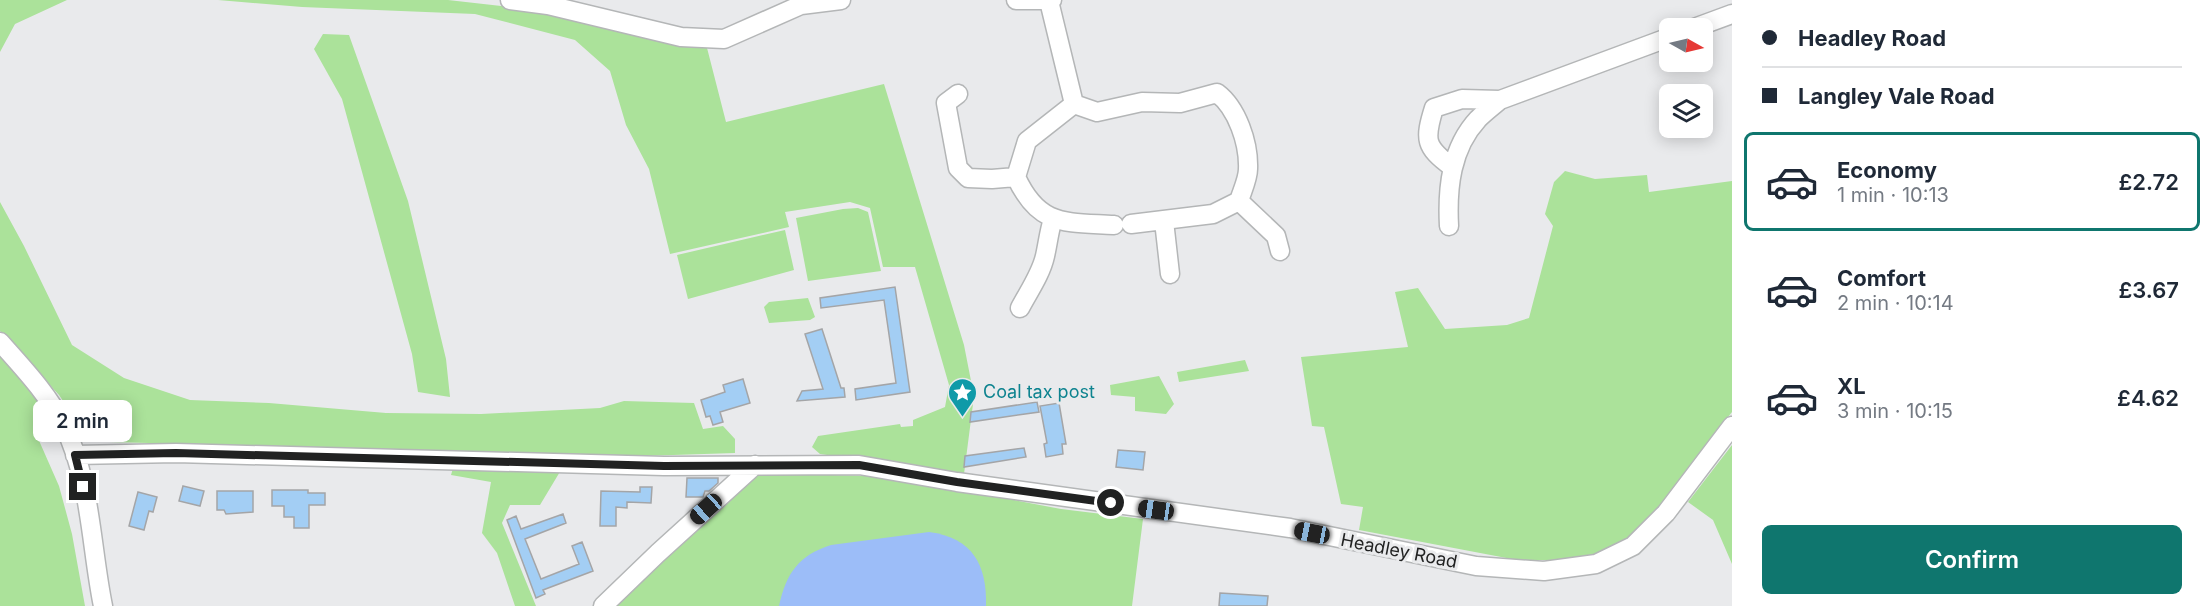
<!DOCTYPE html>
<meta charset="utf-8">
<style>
:root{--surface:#fff;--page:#f6f6f7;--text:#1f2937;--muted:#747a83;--line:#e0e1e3;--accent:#0f766e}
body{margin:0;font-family:Inter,sans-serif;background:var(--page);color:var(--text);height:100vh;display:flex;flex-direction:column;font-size:22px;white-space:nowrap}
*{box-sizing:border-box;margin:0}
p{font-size:20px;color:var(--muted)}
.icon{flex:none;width:33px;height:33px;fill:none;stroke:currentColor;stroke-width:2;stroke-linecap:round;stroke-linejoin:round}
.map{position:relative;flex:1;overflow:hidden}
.side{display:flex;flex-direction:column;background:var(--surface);width:480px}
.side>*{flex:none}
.hud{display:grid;align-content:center;height:132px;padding:0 30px;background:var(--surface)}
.needle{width:39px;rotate:98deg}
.buttons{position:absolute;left:1659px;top:18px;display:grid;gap:12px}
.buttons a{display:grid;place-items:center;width:54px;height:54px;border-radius:9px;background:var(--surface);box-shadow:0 3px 15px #0003;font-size:30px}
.end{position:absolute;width:27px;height:27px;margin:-14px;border:8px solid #212222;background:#fff;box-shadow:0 0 0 3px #fff}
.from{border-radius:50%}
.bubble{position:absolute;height:42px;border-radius:9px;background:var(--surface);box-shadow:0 3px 15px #0003;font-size:20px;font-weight:600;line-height:42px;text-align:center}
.car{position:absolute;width:18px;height:36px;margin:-18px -9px;border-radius:8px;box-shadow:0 0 4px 2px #0007;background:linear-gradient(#222 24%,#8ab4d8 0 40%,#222 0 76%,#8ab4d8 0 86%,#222 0)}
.hud b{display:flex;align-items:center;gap:21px;height:57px;font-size:22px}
.hud b+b{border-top:2px solid var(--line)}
.hud i{width:15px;height:15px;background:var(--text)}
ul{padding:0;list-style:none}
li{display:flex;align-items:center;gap:18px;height:99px;margin:0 12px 9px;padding:0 18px;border:3px solid transparent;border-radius:9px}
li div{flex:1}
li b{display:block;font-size:22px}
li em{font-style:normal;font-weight:600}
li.active{border-color:var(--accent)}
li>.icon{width:54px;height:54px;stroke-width:1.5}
.button{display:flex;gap:12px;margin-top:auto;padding:12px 30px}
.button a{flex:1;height:69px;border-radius:9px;background:var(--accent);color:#fff;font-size:24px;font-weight:600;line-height:69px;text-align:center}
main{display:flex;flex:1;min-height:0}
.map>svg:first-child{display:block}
.green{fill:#abe29a}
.water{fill:#9cbdf8}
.building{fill:#a3cef4;stroke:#a4a5a7;stroke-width:1.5}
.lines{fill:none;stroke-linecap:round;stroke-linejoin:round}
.minor-casing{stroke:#b4b6b7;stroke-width:21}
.minor{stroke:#fff;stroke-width:18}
.route{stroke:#212222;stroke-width:8}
.labels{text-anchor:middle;stroke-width:6;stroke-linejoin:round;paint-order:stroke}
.culture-label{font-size:18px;fill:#0d838f;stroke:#e9eaec;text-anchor:start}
.street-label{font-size:18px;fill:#212222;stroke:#e9eaec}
</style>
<main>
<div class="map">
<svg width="1732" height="606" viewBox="0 0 1732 606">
<rect width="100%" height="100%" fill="#e9eaec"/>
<!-- green -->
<path class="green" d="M0 0H67L15 24 0 52Z
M218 0H448L546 11 692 47 706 44 726 122 884 84 964 345 972 386 973 404 964 474 820 454 812 447 818 436 900 424 901 427 913 426V420L945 407 949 385 915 267H883L870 208 850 202 785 212 789 227 670 254 649 169 626 125 610 71 575 40 475 14 302 7Z
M323 34 349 35 408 201 446 359 450 397 418 392 412 354 342 99 314 49Z
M1565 171 1595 179 1647 175 1649 192 1732 181V412L1716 432 1668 499 1625 542 1584 560H1517L1359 530 1363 507 1341 504 1324 427 1312 426 1301 357 1408 347 1395 292 1418 288 1445 329 1507 325 1529 318 1553 226 1545 214 1554 182Z
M0 202 24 246 72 345 124 378 190 400 269 403 386 413 481 414 600 408 624 401 694 403 703 429 723 426 735 439V453L611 457 352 448 109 442 86 435 59 395 0 331Z
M858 208 868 212 881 271 808 281 796 218 843 209Z
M785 230 794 270 688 299 677 255Z
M808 298 815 317 810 320 769 323 764 307 769 302Z
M0 354 33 391 55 434 37 436 59 486 72 534 85 606H0Z
M1245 360 1249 371 1179 382 1177 372Z
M1159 376 1174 404 1166 414 1135 411V397L1111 395 1110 385Z
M1732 445V564L1713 520 1688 502Z
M454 465 561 470 540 505H510L502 523 536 606H515L497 553 482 533 491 482 451 475Z
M795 474 867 476 967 491 1061 509 1143 519 1132 606H592L616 601 754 476Z"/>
<!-- water -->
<path class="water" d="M929 532C973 538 987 565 986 606H779C786 573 799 555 831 545Z"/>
<!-- building -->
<path class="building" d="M895 287 910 392 856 400 855 389 896 383 884 300 821 308 820 298Z
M822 329 841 388H844L845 397 797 401 802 391 823 389 805 334Z
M743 379 750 403 720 412 723 422 713 425 710 416 706 417 701 400 725 392 723 385Z
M1037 402 1039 412 970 422 971 412Z
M1059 403 1066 444H1062L1063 454 1046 457 1044 444 1047 443 1040 406Z
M1024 448 1026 457 964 467 965 456Z
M1118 450 1145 452 1143 470 1116 467Z
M687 478H718V483L709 491H705L703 497H686Z
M183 486 204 491 200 506 179 501Z
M640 487H652L651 503 627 502V508L616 507V526H600L601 491 640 492Z
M272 490H308V493H325V505H309V528H294V517H284V506H272Z
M217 491H253V512L226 514 224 510H217Z
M138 492 157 497 153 512 149 511 144 530 129 526Z
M563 514 566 523 525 539 541 579 579 564 572 546 582 542 593 571 543 590 545 594 536 598 507 520 516 516 521 529Z
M1220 593 1268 596 1267 606H1219Z"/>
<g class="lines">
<defs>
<path id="minor" d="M510 0 548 5 681 37 724 39 801 5 841 0
M1016 0H1052
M1049 1 1074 104 1027 141 1016 177C1039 227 1065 222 1114 225
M1694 28 1732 14
M958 94 946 103 958 168 968 178 992 179 1016 177
M1074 104 1097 112 1142 102 1180 103 1217 93C1237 108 1249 143 1248 169 1248 179 1242 191 1239 201L1213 214 1131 224
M1452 167C1425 147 1424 140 1434 108L1462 99 1500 100
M1239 201 1276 236 1280 251
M1164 221 1170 274
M1449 226C1447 188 1451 148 1478 119 1485 112 1493 106 1500 100L1670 37
M1020 308C1029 291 1041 274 1045 256 1048 243 1049 231 1053 219
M0 342C23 368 48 394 64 426 91 480 91 548 103 606
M75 455 176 453 664 466 859 465 957 482 1290 528 1476 566 1544 571 1596 564 1633 546 1666 513 1732 426
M603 606 658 553 755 465"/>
</defs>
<!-- minor casing -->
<use href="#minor" class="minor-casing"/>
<!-- minor -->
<use href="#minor" class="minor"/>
</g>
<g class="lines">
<!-- route -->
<path class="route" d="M83 487 75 455 176 453 664 466 859 465 957 482 1111 503"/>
</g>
<!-- icons -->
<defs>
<symbol id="sight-pin" viewBox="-11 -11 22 30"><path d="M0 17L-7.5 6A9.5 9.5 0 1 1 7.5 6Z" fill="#0f9aa8" stroke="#e9eaec"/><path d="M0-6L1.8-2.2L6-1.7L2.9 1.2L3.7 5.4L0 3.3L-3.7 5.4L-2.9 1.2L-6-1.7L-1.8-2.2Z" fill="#fff"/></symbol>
</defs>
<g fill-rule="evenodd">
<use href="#sight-pin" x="946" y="376" width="33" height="45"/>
</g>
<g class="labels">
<!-- culture labels -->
<g class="culture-label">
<text x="983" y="398">Coal tax post</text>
</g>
<!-- street labels -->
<g class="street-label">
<text transform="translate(1399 551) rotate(11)" y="6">Headley Road</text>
</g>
</g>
</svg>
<div class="buttons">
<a><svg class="needle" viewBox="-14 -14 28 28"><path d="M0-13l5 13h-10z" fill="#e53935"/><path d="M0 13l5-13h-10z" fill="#747a83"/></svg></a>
<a><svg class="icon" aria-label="layers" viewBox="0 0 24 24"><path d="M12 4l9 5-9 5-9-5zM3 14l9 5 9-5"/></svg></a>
</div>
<i class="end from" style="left:1111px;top:503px"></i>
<i class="end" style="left:83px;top:487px"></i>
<div class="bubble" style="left:33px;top:400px;width:99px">2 min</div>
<i class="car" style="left:706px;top:509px;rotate:228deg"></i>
<i class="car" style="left:1156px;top:510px;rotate:278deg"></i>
<i class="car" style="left:1312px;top:533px;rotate:281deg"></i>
</div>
<section class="side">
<div class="hud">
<b><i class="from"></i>Headley Road</b>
<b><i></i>Langley Vale Road</b>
</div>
<ul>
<li class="active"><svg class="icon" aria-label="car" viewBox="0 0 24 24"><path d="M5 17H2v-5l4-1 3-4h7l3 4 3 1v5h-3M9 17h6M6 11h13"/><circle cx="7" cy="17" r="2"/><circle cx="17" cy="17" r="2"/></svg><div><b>Economy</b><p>1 min · 10:13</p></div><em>£2.72</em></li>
<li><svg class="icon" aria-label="car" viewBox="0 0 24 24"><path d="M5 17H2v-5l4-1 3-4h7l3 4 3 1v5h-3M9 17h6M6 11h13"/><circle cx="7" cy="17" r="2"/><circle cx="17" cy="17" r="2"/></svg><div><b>Comfort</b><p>2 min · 10:14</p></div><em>£3.67</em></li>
<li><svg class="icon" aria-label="car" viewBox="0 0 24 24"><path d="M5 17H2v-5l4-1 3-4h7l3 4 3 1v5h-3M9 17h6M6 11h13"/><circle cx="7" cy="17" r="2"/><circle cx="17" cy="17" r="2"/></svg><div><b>XL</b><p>3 min · 10:15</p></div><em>£4.62</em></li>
</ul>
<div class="button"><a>Confirm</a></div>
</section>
</main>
